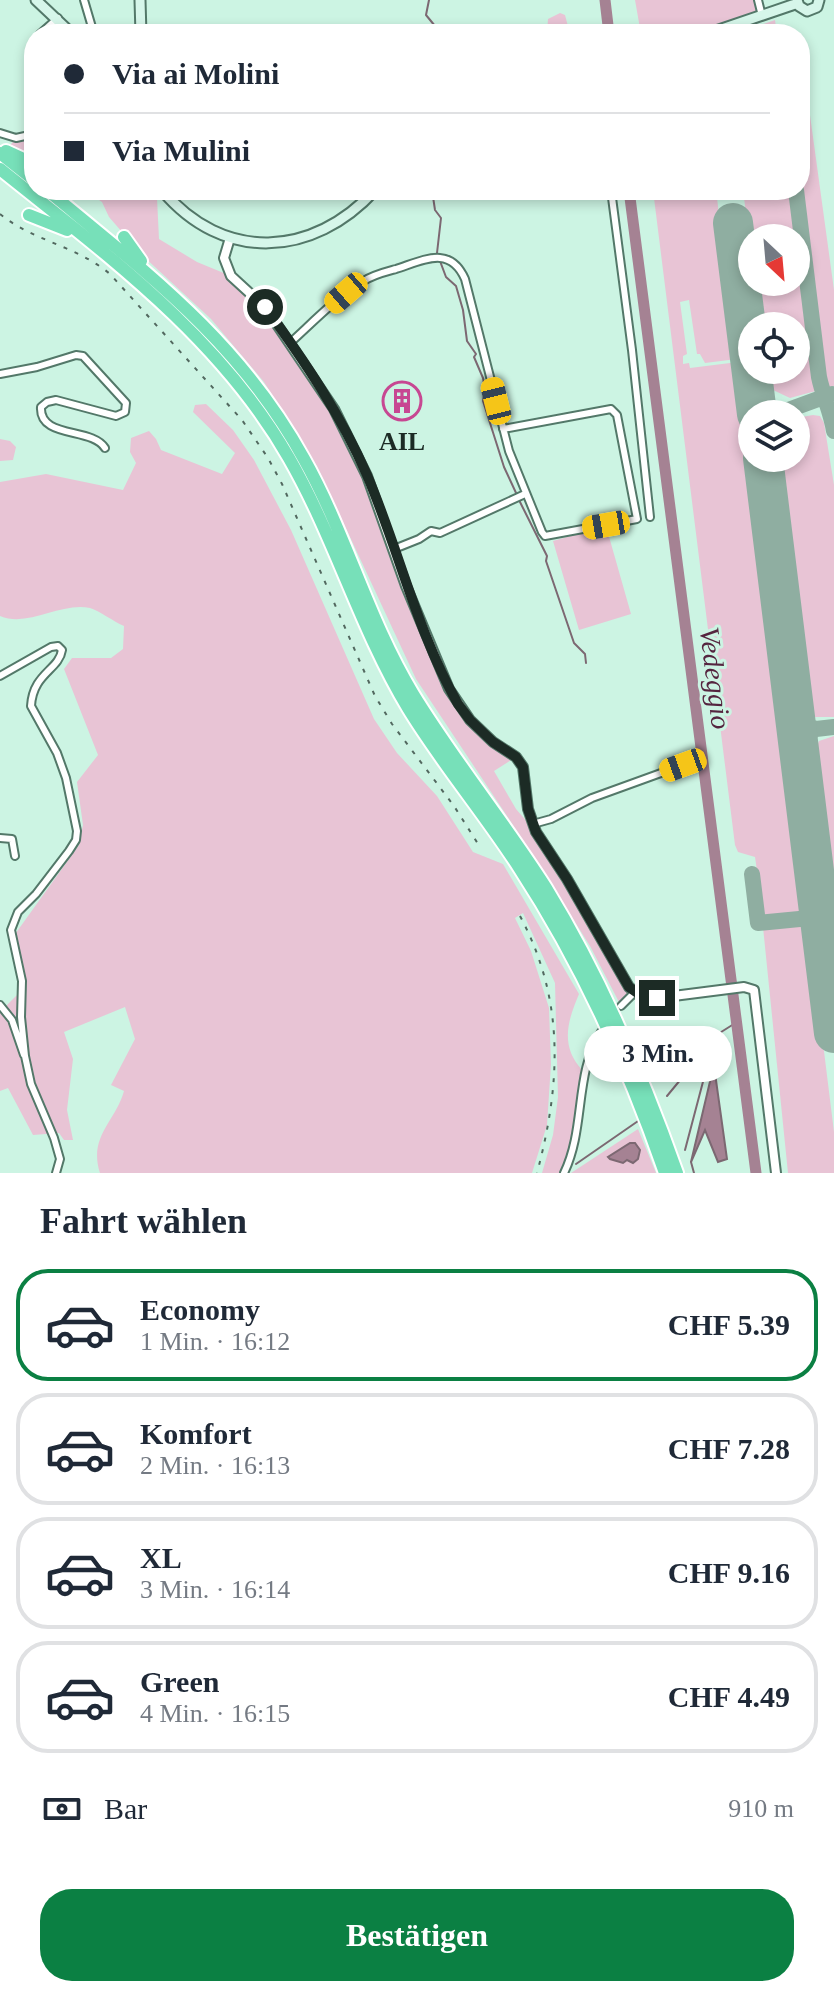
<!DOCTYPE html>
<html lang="de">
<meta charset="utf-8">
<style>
:root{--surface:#fff;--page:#f2f2f3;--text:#1f2937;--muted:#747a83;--line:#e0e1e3;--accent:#0b8043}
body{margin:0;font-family:"Times New Roman",serif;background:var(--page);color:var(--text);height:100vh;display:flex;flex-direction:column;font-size:30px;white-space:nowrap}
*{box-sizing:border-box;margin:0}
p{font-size:26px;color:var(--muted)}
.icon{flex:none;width:44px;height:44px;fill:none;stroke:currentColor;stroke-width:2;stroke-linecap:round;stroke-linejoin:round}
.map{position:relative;height:1173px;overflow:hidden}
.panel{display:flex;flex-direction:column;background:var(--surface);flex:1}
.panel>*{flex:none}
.guide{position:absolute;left:24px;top:24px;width:786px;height:176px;border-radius:32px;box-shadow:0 4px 12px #0003;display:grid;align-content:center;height:176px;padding:0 40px;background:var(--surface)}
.needle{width:52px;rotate:154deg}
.buttons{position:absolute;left:738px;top:224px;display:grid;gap:16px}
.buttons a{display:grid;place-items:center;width:72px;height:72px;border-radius:50%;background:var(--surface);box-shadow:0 4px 12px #0003;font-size:40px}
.end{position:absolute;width:36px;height:36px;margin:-18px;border:10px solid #1c2b25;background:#fff;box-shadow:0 0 0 4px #fff}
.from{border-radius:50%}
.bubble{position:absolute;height:56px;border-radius:28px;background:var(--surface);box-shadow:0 4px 12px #0003;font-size:26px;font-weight:700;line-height:56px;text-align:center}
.car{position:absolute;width:24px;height:48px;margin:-24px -12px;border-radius:10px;box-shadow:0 0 6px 2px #0007;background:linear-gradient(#f5c518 24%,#345 0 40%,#f5c518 0 76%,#345 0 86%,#f5c518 0)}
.guide b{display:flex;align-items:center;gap:28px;height:76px;font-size:30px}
.guide b+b{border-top:2px solid var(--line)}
.guide i{width:20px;height:20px;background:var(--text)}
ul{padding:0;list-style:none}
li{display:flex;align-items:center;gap:24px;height:112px;margin:0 16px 12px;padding:0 24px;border:4px solid var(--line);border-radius:32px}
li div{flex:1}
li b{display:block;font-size:30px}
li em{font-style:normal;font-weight:700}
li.active{border-color:var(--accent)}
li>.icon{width:72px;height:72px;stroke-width:1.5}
h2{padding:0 40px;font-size:36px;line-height:96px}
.pay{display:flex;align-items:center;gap:20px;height:88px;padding:0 40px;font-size:30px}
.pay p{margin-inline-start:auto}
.action{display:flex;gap:16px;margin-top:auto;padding:16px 40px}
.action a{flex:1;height:92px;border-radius:32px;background:var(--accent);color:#fff;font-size:32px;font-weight:700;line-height:92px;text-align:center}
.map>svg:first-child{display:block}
.green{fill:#e8c4d5}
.water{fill:#a58293;stroke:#7c6872;stroke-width:2}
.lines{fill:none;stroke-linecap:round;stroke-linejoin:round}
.stream{stroke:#7c6872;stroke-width:2}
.river{stroke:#a58293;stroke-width:11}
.taxiway{stroke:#8faea1;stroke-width:16}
.runway{stroke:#8faea1;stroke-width:40}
.minor-casing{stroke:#537869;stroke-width:10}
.tertiary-casing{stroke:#537869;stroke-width:12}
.secondary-casing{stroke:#537869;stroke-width:13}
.motorway-casing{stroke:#fff;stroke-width:16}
.minor{stroke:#fff;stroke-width:6}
.tertiary{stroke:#fff;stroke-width:8}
.secondary{stroke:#d6f6ea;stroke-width:9}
.motorway{stroke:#77e0b9;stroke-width:12}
.rail{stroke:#52685f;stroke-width:2;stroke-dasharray:4 8;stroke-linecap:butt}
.route{stroke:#1c2b25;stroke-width:10}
.labels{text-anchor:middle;stroke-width:6;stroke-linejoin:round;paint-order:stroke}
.poi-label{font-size:26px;font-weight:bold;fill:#1c2b25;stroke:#ccf4e3}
.water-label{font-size:28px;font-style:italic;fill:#55253f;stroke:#ccf4e3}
</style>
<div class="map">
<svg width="834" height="1173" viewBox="0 0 834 1173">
<rect width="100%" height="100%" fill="#ccf4e3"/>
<!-- green -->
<path class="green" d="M635 0H755L757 10 753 14 689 34H641Z
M560 13 565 15 570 34H547L548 19Z
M775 20 777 34H734Z
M800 98 809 108 834 290V386L790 398 773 390 766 370H796V326H760L755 282H796V238H752V260L743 190H800Z
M16 138 34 143V161L8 148Z
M84 190H148L157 198 159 239 197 262 231 276 265 307 309 368 367 476 449 689 469 719 516 757 494 771 516 809 536 832 635 992 621 1006 590 946 533 855 416 679 317 466 264 382 211 319 142 255 109 217 102 202Z
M653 190H716L737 359 705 363 700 354H697L689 300 680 302 687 354 683 356V364L689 363 690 368 738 362 806 908 796 916 764 919 755 857 738 852 735 845Z
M206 404 233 430 254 460 291 530 374 719 397 753 437 796 473 852 503 864 579 994C567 1022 560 1047 583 1071L572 1145 561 1173H542L553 1135 558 1097 555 983 523 913 515 918 531 951 549 1008 551 1064 547 1125 532 1173H100C88 1136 116 1121 124 1091L111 1085 135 1039 125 1007 64 1032 73 1059 67 1110 73 1140H64L59 1133 33 1135 8 1088 0 1091V1012L25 987 13 937 79 845 83 825 77 782 98 755 64 669 72 658H111L123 649 124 626C114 622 100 611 90 608 60 602 28 628 0 616V482L46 474 123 490 136 463 130 452 131 438 149 431 156 439 161 450 222 474 235 453 193 412 195 405Z
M813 415 820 416 824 423 834 485V717H813L808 707 777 458H796V418Z
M0 439 10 441 16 447 13 460 0 461Z
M606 526 631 614 579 630 553 541Z
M834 736V913L814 754 819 741Z
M798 924 809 930 834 1132V1173H788L763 927Z
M638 1129 656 1173H571Z"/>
<!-- water -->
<path class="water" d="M712 1073H715L727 1159 718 1162 705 1130 691 1162Z
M630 1143H635L640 1150 638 1159 633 1163 627 1160 623 1163 610 1159 608 1157Z"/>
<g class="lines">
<!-- stream -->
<path class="stream" d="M429 0 426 15 435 26 437 34
M432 190 435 210 441 218 437 253 446 277 456 286 463 310 467 341 476 354 474 357 483 378 485 389 483 401 504 467 517 495
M519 500 547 556 546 561 574 643 585 654 586 663
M708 1060 715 1073
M667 1096 718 1034 737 1022
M685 1150 714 1040
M691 1162 694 1173
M576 1164 641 1119"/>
<!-- river -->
<path class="river" d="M605 0 609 34
M629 190 756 1173"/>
<!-- taxiway -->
<path class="taxiway" d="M796 190 819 377C823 396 831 412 834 431
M753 377C755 392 755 408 771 414
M780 413 832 394
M795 709 801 724 816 729 803 737 800 755
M816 729 834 727
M752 874 758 923 820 917
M825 963 834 953"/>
<!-- runway -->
<path class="runway" d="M733 223 757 414
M763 458 834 1033"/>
<defs>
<path id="minor" d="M84 0 94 34
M758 0 762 16
M40 34 58 18
M0 133 16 138 34 134
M611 190 632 350 650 517
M291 342C313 322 336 298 362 282 372 275 385 272 396 269 424 260 450 245 465 279L509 451 542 532 545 536 637 519 617 415 611 409 503 429
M0 374 37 367 76 355 83 356 126 403 125 412 116 416 56 400 47 402 41 407C39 439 92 427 105 448
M394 549 419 539 431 531 440 533 525 494
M0 676 51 647 58 646 62 650C59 670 33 673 31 706L57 753 66 778 77 831 76 840 69 851 36 894 18 912 11 930 22 981 21 1017 25 1056 31 1084 54 1138 60 1159 56 1173
M533 824 551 819 592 798 683 765
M0 838 12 839 15 856
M0 1005 12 1020 24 1055
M621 1006 635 992
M564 1173C586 1128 574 1073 601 1032"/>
<path id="tertiary" d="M230 238 224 258 231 276 265 307 334 409 367 476 406 586 449 689 470 720 493 742 516 757 523 767 528 809 536 832 567 879 629 987 640 996 650 999 744 987 754 990 776 1173"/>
<path id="secondary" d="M36 0 72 34
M140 0 141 34
M797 0 799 6 807 11 817 7 819 0
M707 34 798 3
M162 190C223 263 313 258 375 190
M238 190H261"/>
<path id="motorway" d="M6 151 32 163
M0 153 34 180
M0 169C107 255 220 337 289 458 335 538 360 628 408 708 442 764 485 814 520 869 582 964 628 1066 665 1173
M47 190C147 273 240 342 304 459 346 534 368 620 413 694 454 761 504 822 546 888 601 978 642 1074 677 1173
M29 215 67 230
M124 237 141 261"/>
</defs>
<!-- minor casing -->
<use href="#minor" class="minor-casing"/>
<!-- tertiary casing -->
<use href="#tertiary" class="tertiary-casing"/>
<!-- secondary casing -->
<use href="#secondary" class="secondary-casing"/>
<!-- motorway casing -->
<use href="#motorway" class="motorway-casing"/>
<!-- minor -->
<use href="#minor" class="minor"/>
<!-- tertiary -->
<use href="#tertiary" class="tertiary"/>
<!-- secondary -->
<use href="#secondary" class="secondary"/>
<!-- motorway -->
<use href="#motorway" class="motorway"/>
<!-- rail -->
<path class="rail" d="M0 214C33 241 77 246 110 274L242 420 268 458 282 484 375 696 392 724 454 806 480 847
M520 916C565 1000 561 1083 537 1173"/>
</g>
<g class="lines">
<!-- route -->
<path class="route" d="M265 307C304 360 341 415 367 475 399 550 417 632 458 704L470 720 493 742 516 757 523 767 528 809 536 832 567 879 629 987 643 997 657 998"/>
</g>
<!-- icons -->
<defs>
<symbol id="building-ring" viewBox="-11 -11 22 22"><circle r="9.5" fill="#ccf4e3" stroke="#c74792" stroke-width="1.5"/><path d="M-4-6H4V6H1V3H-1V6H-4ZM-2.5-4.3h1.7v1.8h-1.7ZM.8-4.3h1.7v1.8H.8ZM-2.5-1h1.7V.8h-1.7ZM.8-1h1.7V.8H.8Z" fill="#c74792"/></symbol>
</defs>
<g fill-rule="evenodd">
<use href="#building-ring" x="380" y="379" width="44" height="44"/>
</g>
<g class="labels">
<!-- poi labels -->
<g class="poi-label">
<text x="402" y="450">AIL</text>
</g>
<!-- water labels -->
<g class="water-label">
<text transform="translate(716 678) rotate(83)" y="10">Vedeggio</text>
</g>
</g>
</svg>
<div class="buttons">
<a><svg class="needle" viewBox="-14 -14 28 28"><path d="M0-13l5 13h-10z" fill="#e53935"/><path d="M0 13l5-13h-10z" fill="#747a83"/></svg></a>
<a><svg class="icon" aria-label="locate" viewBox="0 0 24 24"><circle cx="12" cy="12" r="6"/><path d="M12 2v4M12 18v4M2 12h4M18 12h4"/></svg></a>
<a><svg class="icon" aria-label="layers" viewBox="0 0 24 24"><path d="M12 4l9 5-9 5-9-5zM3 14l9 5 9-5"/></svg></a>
</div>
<i class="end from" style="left:265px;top:307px"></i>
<i class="end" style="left:657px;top:998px"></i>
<div class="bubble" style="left:584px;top:1026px;width:148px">3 Min.</div>
<i class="car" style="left:346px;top:293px;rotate:229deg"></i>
<i class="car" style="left:496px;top:401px;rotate:346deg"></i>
<i class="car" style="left:606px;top:525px;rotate:260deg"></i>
<i class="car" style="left:683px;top:765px;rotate:250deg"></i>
<div class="guide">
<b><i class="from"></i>Via ai Molini</b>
<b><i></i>Via Mulini</b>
</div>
</div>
<section class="panel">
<h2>Fahrt wählen</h2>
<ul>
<li class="active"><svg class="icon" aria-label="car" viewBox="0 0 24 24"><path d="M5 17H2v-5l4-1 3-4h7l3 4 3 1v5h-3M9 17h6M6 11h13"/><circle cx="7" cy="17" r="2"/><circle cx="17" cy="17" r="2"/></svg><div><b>Economy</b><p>1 Min. · 16:12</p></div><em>CHF 5.39</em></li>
<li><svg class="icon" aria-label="car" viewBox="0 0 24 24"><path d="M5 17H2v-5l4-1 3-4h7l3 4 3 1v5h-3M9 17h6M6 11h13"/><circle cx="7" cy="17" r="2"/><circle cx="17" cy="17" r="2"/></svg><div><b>Komfort</b><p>2 Min. · 16:13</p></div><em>CHF 7.28</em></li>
<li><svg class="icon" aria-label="car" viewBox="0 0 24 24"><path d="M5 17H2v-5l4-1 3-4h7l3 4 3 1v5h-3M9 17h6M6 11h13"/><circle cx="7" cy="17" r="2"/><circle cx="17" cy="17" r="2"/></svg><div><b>XL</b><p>3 Min. · 16:14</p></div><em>CHF 9.16</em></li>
<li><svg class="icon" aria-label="car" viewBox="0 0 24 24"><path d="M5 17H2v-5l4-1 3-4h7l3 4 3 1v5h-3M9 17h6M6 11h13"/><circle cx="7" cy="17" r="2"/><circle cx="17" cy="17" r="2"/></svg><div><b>Green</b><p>4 Min. · 16:15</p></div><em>CHF 4.49</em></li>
</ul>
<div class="pay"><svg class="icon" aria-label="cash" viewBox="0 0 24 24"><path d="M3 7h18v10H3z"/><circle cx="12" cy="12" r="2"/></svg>Bar<p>910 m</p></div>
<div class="action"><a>Bestätigen</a></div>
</section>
